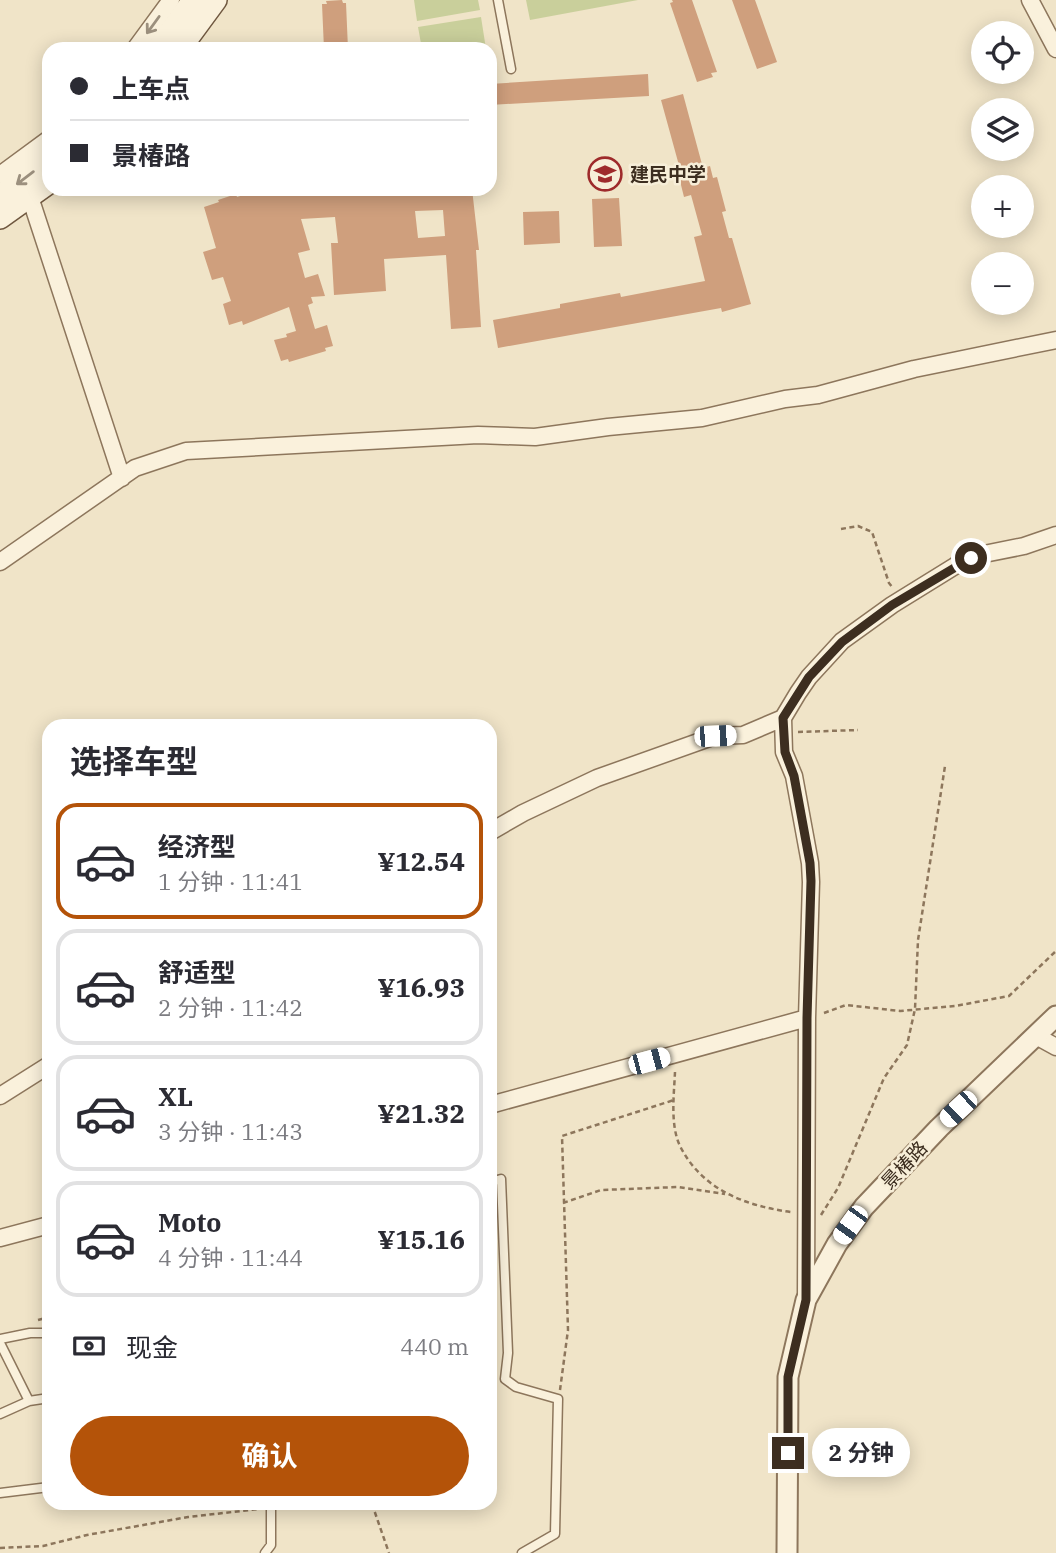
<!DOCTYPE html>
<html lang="zh">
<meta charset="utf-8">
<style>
:root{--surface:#fff;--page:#f2f2f3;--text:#2b2b33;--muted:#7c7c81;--line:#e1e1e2;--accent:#b45309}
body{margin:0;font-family:"IBM Plex Serif","Noto Sans SC",serif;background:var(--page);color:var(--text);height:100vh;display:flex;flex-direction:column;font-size:26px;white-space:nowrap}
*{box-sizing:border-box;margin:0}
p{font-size:23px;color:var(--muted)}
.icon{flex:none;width:38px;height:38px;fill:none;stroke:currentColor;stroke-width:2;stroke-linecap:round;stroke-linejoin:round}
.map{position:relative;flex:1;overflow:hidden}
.panel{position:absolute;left:42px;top:719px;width:455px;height:791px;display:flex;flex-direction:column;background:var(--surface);border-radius:21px;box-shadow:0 4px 18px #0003}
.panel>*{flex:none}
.guide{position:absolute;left:42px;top:42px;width:455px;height:154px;border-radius:21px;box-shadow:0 4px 18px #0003;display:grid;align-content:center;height:154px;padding:0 28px;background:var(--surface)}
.controls{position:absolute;left:971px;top:21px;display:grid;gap:14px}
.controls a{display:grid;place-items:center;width:63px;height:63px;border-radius:50%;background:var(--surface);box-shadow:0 4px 18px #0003;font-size:35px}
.end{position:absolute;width:32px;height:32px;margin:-16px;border:9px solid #3d2e20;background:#fff;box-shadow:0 0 0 4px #fff}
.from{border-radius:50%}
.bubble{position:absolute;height:49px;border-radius:24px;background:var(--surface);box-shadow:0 4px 18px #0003;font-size:23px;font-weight:700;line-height:49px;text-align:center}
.car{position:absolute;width:21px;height:42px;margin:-21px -10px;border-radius:9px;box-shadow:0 0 5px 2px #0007;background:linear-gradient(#fff 24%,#345 0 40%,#fff 0 76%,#345 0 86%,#fff 0)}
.guide b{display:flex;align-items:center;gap:24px;height:66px;font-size:26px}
.guide b+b{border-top:2px solid var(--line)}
.guide i{width:18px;height:18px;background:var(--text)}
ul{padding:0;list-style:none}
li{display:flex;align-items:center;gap:21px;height:116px;margin:0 14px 10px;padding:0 14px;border:4px solid var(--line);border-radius:21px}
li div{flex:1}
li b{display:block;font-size:26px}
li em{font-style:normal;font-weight:700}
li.current{border-color:var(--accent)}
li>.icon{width:63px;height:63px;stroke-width:1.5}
h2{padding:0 28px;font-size:32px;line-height:84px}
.pay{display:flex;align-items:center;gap:18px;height:77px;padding:0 28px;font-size:26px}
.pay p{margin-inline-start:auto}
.button{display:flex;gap:14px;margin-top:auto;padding:14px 28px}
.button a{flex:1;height:80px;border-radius:42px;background:var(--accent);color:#fff;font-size:28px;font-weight:700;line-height:80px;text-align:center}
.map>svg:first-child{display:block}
.green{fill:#c9cf9b}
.building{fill:#cf9f7d;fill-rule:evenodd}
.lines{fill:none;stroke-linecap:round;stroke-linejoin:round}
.service-casing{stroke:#8d765c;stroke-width:11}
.minor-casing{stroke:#8d765c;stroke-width:19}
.tertiary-casing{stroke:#8d765c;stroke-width:23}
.secondary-casing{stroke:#6f573f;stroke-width:24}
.path{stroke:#8d765c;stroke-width:2.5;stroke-dasharray:5 3.5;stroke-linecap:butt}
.service{stroke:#faf1dc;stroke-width:8}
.minor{stroke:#faf1dc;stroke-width:16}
.tertiary{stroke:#faf1dc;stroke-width:19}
.secondary{stroke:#faf1dc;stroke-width:21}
.oneway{stroke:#9c907e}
.route{stroke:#3d2e20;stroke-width:9}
.labels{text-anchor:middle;stroke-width:5;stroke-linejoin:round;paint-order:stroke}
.poi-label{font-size:19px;font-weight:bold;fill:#3d2e20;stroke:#f7eed8;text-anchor:start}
.street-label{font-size:19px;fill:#3d2e20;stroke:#f7eed8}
</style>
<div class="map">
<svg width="1056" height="1553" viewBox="0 0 1056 1553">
<rect width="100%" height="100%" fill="#f0e4c8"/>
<!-- green -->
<path class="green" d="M414 0H478L480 10 417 21Z
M526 0H638L530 20Z
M481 17 486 49H422L418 27Z"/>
<!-- building -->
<path class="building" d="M342 0 343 3H346L348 49H324L322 4H327L326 1Z
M672 0H692L717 72 711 73 713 77 697 82 670 3 673 2Z
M732 0H755L777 62 757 69Z
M648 74 649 96 490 105V84Z
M683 94 703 168 710 166 713 178 717 177 726 211 722 212 729 238H732L751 304 722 312 721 308 498 348 493 320 560 308V304L620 293 621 297 705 281 694 237 702 235 691 195 684 197 677 169H680L661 100Z
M262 189H306L308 196 404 189H472L479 250H476L481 327 451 329 446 255 384 259 386 291 334 295 331 243H338L335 217 301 219 310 250 298 253 305 278 318 274 325 296 311 297 313 303 308 305 315 329 327 325 333 346 325 348 326 351 289 362 288 359 281 361 274 340 287 337 286 334 296 331 289 307 243 325 242 321 229 325 223 304 231 301 223 277 212 280 203 252 216 248 204 207 219 202 218 200 236 194 237 197ZM443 210 445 236 418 238 415 211Z
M619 198 622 246 594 247 592 199Z
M559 211 560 243 524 245 523 212Z"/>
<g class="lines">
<defs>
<path id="service" d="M498 0 511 69
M490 1182 501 1179 508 1353 505 1379 516 1387 558 1399 555 1534 522 1553
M0 1339 30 1333H49
M0 1343 29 1401 49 1398
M0 1414 29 1401
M0 1493 49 1487
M265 1553 271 1545V1503"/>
<path id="minor" d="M1030 0 1056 49
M135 49 171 0
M0 175 49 139
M30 197 122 478
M0 562 135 468 186 451 478 435 535 437 608 427 702 418 785 399 818 395 914 369 1056 340
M490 832 523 813 597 778 715 736 743 735 783 718
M1036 1036 1056 1047
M0 1096 49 1065
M490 1105 807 1018
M0 1238 49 1225
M806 1300 807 1018 811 882 810 863 794 776 784 752 783 718 798 693 809 677 842 641 892 605 955 566 979 555 1024 546 1056 535"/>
<path id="tertiary" d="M787 1553 788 1377 806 1300 837 1244 864 1207 939 1128 1056 1016"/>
<path id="secondary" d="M157 49 193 0
M180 49 216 0
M0 196 49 159
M0 218 49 183"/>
</defs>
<!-- service casing -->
<use href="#service" class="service-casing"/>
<!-- minor casing -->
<use href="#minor" class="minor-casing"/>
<!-- tertiary casing -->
<use href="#tertiary" class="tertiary-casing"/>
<!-- secondary casing -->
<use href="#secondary" class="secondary-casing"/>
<!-- path -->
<path class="path" d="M841 529 858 526 872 532 889 583 893 588
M798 732 858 730
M824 1013 846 1005 900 1011 955 1006 1009 996 1056 951
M675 1072C674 1095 670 1125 680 1146 702 1190 746 1206 791 1212
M563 1203 601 1190 678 1187 725 1194
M821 1215 838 1188 884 1078 907 1045 915 1009 918 940 945 766
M38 1320 49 1317
M560 1390 568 1330 562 1136 674 1100
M372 1504 389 1553
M0 1548 43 1546 87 1535 188 1517 259 1509"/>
<!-- service -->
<use href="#service" class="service"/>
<!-- minor -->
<use href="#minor" class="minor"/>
<!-- tertiary -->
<use href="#tertiary" class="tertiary"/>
<!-- secondary -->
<use href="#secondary" class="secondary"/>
</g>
<!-- one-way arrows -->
<defs><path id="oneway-shaft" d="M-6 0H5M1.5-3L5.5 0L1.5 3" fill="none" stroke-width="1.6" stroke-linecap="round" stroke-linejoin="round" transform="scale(1.75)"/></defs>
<g class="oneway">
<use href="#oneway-shaft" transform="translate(153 25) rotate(126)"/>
<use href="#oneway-shaft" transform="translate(25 178) rotate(143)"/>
</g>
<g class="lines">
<!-- route -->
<path class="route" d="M788 1453V1377L806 1300 807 1018 811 881 810 863 794 776 785 752 783 718 809 677 842 642 892 605 971 558"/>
</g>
<!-- icons -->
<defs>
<symbol id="school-ring" viewBox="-11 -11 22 22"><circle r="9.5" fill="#f7eed8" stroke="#9e2a2b" stroke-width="1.5"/><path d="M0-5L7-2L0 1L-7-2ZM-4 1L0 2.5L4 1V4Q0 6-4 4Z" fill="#9e2a2b"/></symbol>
</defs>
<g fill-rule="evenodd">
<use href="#school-ring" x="586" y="155" width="38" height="38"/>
</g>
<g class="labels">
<!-- poi labels -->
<g class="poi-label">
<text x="630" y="181">建民中学</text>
</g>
<!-- street labels -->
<g class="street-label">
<text transform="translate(904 1165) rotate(-47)" y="7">景椿路</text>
</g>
</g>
</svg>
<div class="controls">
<a><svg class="icon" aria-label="locate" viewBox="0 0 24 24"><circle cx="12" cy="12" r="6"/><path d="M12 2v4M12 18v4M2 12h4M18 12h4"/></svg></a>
<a><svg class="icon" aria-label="layers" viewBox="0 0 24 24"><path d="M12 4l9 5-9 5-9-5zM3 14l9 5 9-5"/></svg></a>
<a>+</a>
<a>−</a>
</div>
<i class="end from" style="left:971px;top:558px"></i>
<i class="end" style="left:788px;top:1453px"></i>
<div class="bubble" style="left:812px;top:1428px;width:98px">2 分钟</div>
<i class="car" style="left:715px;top:736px;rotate:88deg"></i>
<i class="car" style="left:649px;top:1061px;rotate:75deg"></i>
<i class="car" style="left:958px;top:1109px;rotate:227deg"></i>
<i class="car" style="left:850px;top:1225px;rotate:216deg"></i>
<div class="guide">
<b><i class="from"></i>上车点</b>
<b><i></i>景椿路</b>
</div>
<section class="panel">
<h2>选择车型</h2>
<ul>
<li class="current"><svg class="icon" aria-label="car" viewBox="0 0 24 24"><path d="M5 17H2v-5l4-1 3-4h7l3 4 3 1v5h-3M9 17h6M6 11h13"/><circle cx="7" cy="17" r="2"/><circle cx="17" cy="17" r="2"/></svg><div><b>经济型</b><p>1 分钟 · 11:41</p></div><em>¥12.54</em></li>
<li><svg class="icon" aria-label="car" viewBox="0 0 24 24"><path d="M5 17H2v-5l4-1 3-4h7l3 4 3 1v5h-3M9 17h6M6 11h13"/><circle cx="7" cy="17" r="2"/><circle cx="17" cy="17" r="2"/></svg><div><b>舒适型</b><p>2 分钟 · 11:42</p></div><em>¥16.93</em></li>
<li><svg class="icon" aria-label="car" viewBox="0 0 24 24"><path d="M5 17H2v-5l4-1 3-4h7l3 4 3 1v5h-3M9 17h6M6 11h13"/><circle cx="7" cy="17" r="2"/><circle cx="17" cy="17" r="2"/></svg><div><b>XL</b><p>3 分钟 · 11:43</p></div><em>¥21.32</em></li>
<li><svg class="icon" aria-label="car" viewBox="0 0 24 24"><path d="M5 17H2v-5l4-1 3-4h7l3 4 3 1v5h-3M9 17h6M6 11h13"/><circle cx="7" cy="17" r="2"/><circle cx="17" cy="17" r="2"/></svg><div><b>Moto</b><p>4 分钟 · 11:44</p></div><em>¥15.16</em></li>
</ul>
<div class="pay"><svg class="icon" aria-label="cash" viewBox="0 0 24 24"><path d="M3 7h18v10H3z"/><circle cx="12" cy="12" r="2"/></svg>现金<p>440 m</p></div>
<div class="button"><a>确认</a></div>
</section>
</div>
